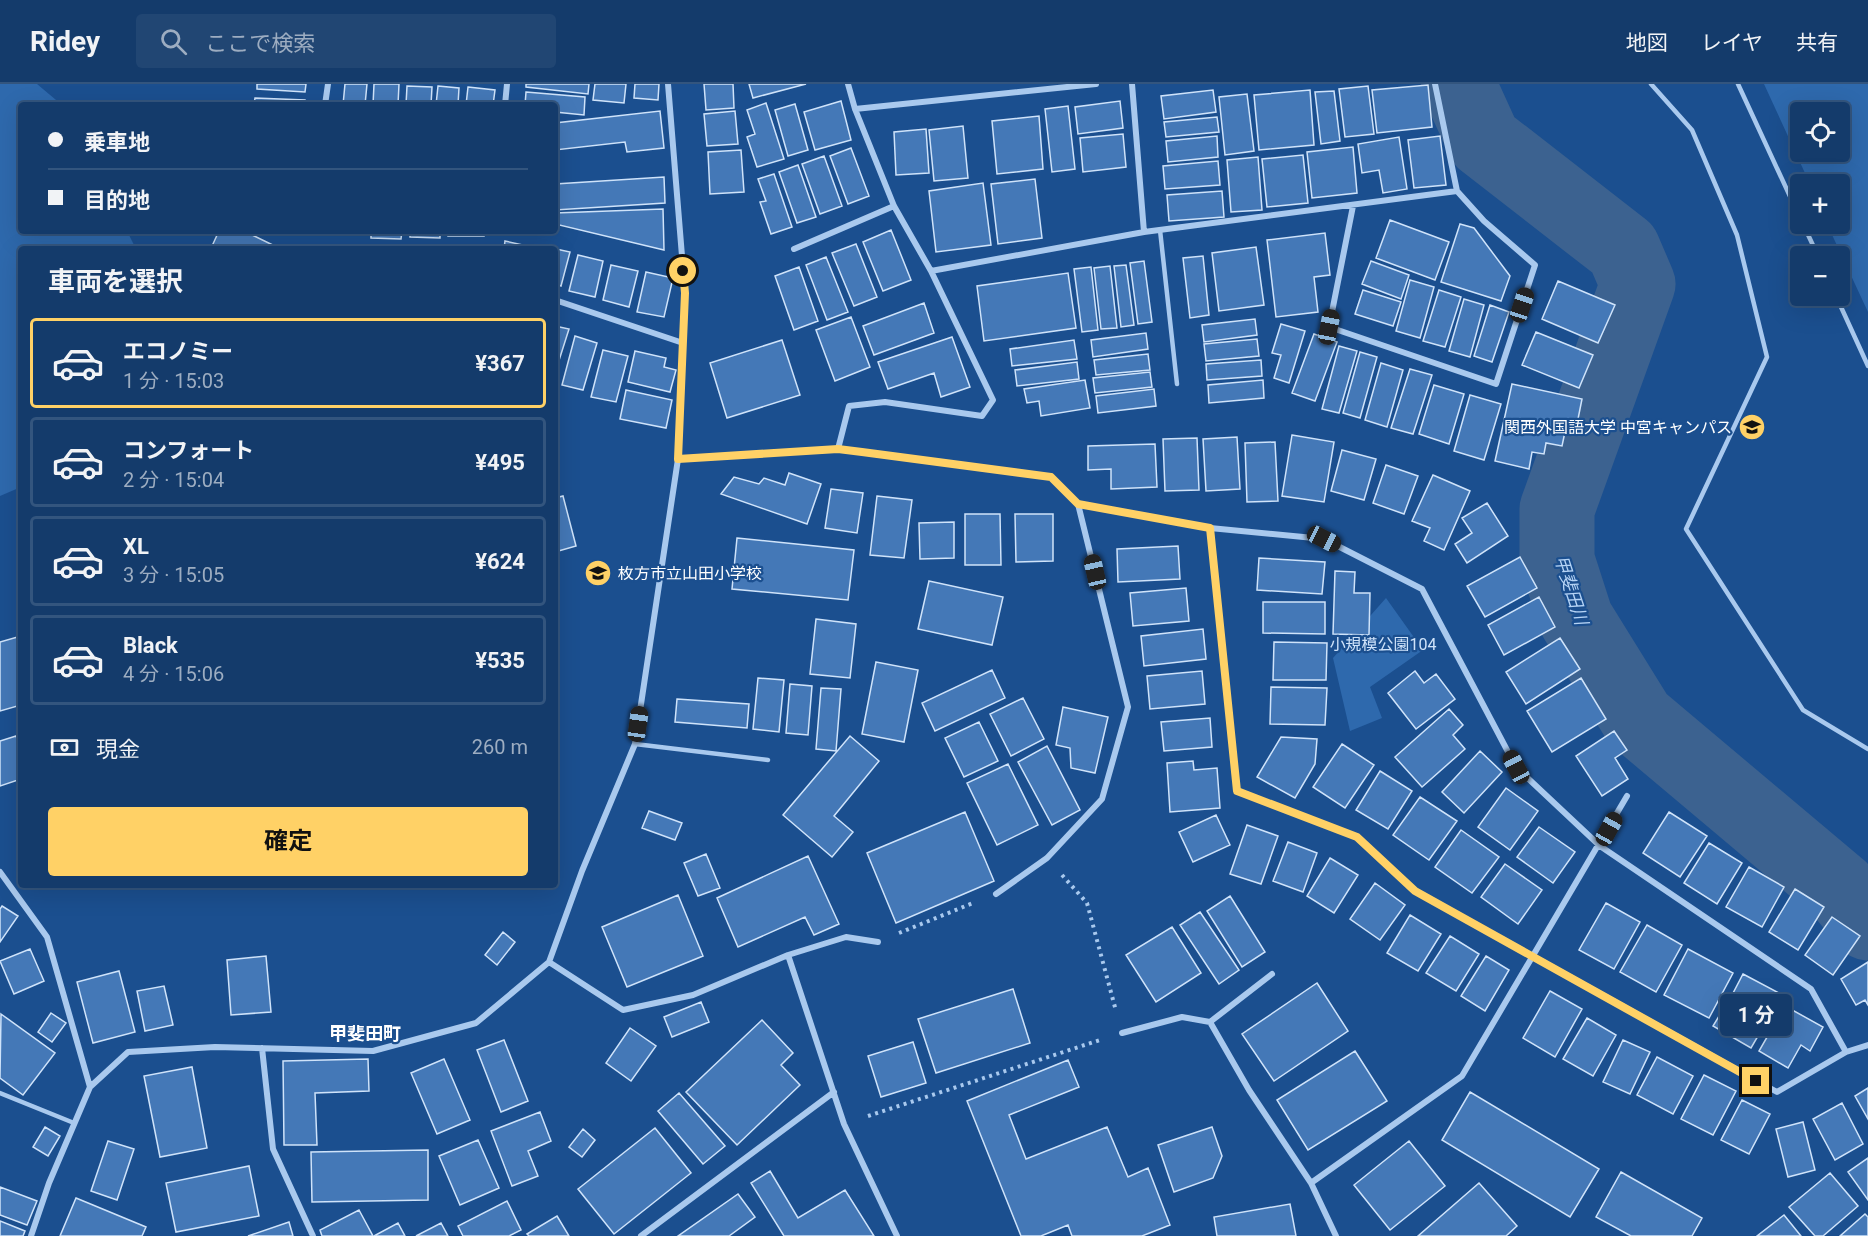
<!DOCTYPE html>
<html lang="ja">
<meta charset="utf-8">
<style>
:root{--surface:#143b6b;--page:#214673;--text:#f1f3f6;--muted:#9dadc1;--line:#33557e;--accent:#ffd166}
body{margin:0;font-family:Roboto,"Noto Sans JP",sans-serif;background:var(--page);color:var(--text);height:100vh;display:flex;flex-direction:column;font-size:22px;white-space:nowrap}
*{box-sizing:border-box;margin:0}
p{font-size:20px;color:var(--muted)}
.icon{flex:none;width:33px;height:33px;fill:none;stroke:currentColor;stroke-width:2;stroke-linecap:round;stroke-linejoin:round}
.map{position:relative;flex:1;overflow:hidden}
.details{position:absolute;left:18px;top:162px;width:540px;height:642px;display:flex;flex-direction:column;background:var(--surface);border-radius:6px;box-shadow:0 6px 24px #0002,0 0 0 2px var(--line)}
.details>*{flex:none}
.hud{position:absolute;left:18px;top:18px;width:540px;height:132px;border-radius:6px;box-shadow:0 6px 24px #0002,0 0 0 2px var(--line);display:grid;align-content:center;height:132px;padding:0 30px;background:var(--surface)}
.fabs{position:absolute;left:1790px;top:18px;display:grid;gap:12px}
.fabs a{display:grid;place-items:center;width:60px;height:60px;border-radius:6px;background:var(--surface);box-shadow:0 6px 24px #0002,0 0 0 2px var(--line);font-size:30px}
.end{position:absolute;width:27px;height:27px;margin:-14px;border:8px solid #ffd166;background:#111;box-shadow:0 0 0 3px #111}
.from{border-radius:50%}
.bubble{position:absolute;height:42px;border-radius:6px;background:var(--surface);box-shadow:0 6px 24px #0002,0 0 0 2px var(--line);font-size:20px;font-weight:700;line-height:42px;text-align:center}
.car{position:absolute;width:18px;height:36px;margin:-18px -9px;border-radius:8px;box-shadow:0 0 4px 2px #0007;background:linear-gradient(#222 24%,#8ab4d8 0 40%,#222 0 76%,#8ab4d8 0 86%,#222 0)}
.hud b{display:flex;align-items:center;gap:21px;height:57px;font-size:22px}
.hud b+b{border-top:2px solid var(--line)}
.hud i{width:15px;height:15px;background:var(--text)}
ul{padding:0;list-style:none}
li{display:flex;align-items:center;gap:18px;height:90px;margin:0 12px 9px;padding:0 18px;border:3px solid var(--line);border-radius:6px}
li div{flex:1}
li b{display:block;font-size:22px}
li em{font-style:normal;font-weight:700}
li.on{border-color:var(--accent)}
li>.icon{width:54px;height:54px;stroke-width:1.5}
h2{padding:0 30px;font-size:27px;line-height:72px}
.pay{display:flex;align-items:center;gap:15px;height:66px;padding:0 30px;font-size:22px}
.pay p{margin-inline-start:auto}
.action{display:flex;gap:12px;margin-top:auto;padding:12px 30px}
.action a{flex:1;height:69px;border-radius:6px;background:var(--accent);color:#111;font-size:24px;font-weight:700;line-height:69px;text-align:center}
header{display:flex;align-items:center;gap:36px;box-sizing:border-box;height:84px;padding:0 30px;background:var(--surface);border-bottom:2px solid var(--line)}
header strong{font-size:28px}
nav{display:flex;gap:33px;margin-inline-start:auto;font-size:21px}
.search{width:420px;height:54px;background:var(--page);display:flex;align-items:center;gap:15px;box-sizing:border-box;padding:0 21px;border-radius:6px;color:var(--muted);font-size:22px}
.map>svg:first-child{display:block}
.green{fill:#2e69ad;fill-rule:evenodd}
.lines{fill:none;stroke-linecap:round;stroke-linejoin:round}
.river{stroke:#3c6290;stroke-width:75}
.building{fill:#4478b7;stroke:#cfe3fa;stroke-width:1.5}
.path{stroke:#a9c9ee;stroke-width:4;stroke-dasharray:3 4.5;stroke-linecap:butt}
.service{stroke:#a9c9ee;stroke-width:4.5}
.minor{stroke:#a9c9ee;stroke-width:6}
.route{stroke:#ffd166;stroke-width:8}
.labels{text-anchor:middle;stroke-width:4.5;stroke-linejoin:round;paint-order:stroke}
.poi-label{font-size:16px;fill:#fff;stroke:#1b4f8f;text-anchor:end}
.park-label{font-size:16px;fill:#cfe3fa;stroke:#1b4f8f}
.water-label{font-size:18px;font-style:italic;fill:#b5d3f5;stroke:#1b4f8f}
.neighbourhood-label{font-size:18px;font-weight:bold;fill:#fff;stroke:#1b4f8f}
</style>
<header>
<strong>Ridey</strong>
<div class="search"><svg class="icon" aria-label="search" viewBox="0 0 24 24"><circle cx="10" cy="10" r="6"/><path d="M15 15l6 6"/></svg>ここで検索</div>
<nav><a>地図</a><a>レイヤ</a><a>共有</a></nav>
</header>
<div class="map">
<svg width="1868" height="1152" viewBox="0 0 1868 1152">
<rect width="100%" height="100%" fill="#1b4f8f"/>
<!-- green -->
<path class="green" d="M0 0H37L62 21H21V147H127L136 165H21V403L0 412Z
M1764 0H1868V228L1827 140H1839V100H1810ZM1800 28H1839V68H1800Z
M1386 514 1423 566 1370 603 1382 634 1350 647 1333 574Z"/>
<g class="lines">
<!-- river -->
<path class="river" d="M1458 0 1484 57 1623 165 1638 200 1557 425V476L1576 535 1638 635 1840 805 1868 839"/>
</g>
<!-- building -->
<path class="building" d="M257 0H306L305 8 257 5Z
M345 0H367L365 21H343Z
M374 0H399L398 21H373Z
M526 0H589L588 10 526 3Z
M595 0H626L624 19 593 16Z
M635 0H659L658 16 634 14Z
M704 0H733L734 24 706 26Z
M749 0H806L753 14Z
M1428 1 1432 43 1377 49 1372 6Z
M407 2 432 3 431 21H406Z
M438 2 459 4 458 21H436Z
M1368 2 1374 50 1345 53 1339 5Z
M468 3 495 6 493 21H466Z
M1213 6 1216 28 1164 35 1161 12Z
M1310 6 1314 61 1259 66 1254 11Z
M1334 7 1340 57 1321 60 1315 8Z
M526 8 585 13 584 31 555 28V21H525Z
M1247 10 1254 67 1225 71 1219 13Z
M255 14 305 16V21H254Z
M841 17 851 56 815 66 804 28Z
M1120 17 1123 44 1078 50 1075 23Z
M766 19 784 75 757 83 747 53 755 50 747 26Z
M795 20 808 66 788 72 775 26Z
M1068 22 1075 85 1052 88 1045 25Z
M660 27 664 64 627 68 625 58 555 66V39Z
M735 27 738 60 707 62 704 30Z
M1039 32 1043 85 997 90 992 37Z
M1217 33 1219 48 1166 53 1164 38Z
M963 42 968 94 934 97 929 46Z
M926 45 929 89 896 91 894 48Z
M1123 50 1126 83 1083 88 1080 54Z
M1217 52 1218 73 1168 78 1166 57Z
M1440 52 1446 101 1414 104 1408 56Z
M1399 53 1407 105 1383 109 1379 86 1362 89 1358 60Z
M1353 63 1357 109 1312 114 1307 68Z
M851 64 869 112 848 120 830 72Z
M741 66 744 108 710 110 708 68Z
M1303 71 1308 119 1267 123 1262 75Z
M824 72 842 122 820 130 802 80Z
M1258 73 1262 126 1231 128 1227 76Z
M1218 77 1220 101 1165 105 1163 82Z
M798 81 816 133 797 139 779 88Z
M774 90 792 143 771 150 760 118 766 117 758 95Z
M664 93 665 119 555 126V100Z
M1035 95 1042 154 998 160 991 100Z
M983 99 991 161 936 168 929 107Z
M1222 107 1224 133 1169 137 1167 111Z
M663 125 664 166 555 140V129Z
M1390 136 1449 158 1435 196 1376 174Z
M1460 140 1474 144 1510 192 1501 217 1441 198Z
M891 146 911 196 883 207 863 158Z
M219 147H244L281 165H219L212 162Z
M371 147H402L401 155 371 154Z
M410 147H440V154L410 153Z
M448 147H484V152H448Z
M1325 149 1330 191 1314 193 1318 228 1276 233 1267 156Z
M505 157 537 164V165H504Z
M856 160 877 213 854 222 832 169Z
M547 163 570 168 561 202 555 200V165H547Z
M1256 163 1264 221 1219 227 1212 169Z
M578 171 603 177 595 213 569 207Z
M1203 172 1209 231 1190 234 1183 174Z
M826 173 848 228 827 236 806 181Z
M1144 177 1152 238 1138 240 1130 179Z
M1371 177 1409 191 1401 215 1362 200Z
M611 181 638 187 629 223 603 216Z
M1126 181 1134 241 1121 243 1114 182Z
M1110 182 1117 244 1101 245 1094 184Z
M799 183 818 237 794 246 775 192Z
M1091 183 1098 246 1082 248 1074 185Z
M646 188 673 194 664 233 637 228Z
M1068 189 1076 244 984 257 977 202Z
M1410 196 1434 203 1420 254 1396 247Z
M1558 197 1615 221 1598 259 1542 235Z
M1363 206 1401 218 1393 242 1355 230Z
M1439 206 1461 213 1445 263 1423 257Z
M1464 215 1484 221 1470 273 1449 267Z
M924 219 934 249 874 271 863 242Z
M1490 221 1509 228 1492 278 1474 272Z
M851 233 870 283 835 297 816 246Z
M1255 235 1257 251 1204 258 1202 241Z
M1281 240 1305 247 1289 299 1274 294 1281 271 1272 269Z
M555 242 569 245 555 289Z
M1536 248 1593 271 1579 304 1522 281Z
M1146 249 1148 265 1093 273 1091 256Z
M1314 250 1337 258 1315 317 1292 309Z
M575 252 597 259 583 306 562 301Z
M952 253 970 303 941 313 934 289 888 305 878 278Z
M1257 255 1259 272 1206 277 1204 260Z
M782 256 800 311 727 334 710 279Z
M1074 256 1077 275 1012 282 1010 265Z
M1339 262 1357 267 1339 329 1322 325Z
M603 266 628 272 616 318 591 313Z
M635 267 666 274 664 283 676 286 670 308 628 298Z
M1360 268 1377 273 1360 334 1343 329Z
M1148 270 1150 286 1096 291 1094 276Z
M1261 276 1262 292 1207 296 1206 280Z
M1077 278 1079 295 1017 302 1015 286Z
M1381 279 1403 286 1387 343 1365 336Z
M1410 285 1432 291 1413 350 1391 344Z
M1150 288 1152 303 1095 309 1093 294Z
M1085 296 1090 324 1041 332 1039 317 1027 319 1024 305Z
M1263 296 1264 314 1209 319 1208 301Z
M1512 300 1582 315 1575 350 1565 348 1562 362 1546 359 1544 370 1532 368 1529 385 1495 377Z
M1434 301 1464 310 1449 360 1419 350Z
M1154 305 1156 322 1098 329 1096 312Z
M626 306 672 316 666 344 620 335Z
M1470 311 1501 320 1484 376 1454 367Z
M1292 351 1334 358 1324 418 1282 412Z
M1237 353 1240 405 1206 407 1203 355Z
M1197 354 1199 406 1165 407 1163 355Z
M1275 358 1278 417 1247 418 1245 359Z
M1155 360 1157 403 1111 405V385L1088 386V362Z
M1342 366 1376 375 1364 416 1331 407Z
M1386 381 1418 392 1404 430 1373 419Z
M789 389 821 400 807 440 721 410 734 393 759 400 764 394 785 401Z
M1433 391 1470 407 1444 466 1424 457 1430 444 1412 437Z
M831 405 863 409 857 449 825 444Z
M563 412 576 462 555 468V414Z
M877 412 912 416 904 474 870 471Z
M1487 419 1508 452 1467 479 1455 460 1472 449 1462 434Z
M965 430H1000L1001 481H965Z
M1015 430H1053V477L1016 478Z
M954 438V474L920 475 919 439Z
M737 454 854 466 848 516 732 505Z
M1178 462 1180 495 1118 498 1117 465Z
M1520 473 1537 504 1485 533 1467 502Z
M1259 474 1325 478 1322 510 1257 506Z
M1335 487 1355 488 1354 509H1370L1369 551 1333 550Z
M929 497 1003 513 992 561 918 545Z
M1186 504 1189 537 1133 542 1130 509Z
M1539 513 1555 543 1504 571 1488 541Z
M1263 518H1325V550L1263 549Z
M816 535 856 540 850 594 810 590Z
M1203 545 1206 575 1144 582 1141 552Z
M21 552V621L0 627V558Z
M1560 554 1580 585 1526 620 1506 588Z
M1274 558 1327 559 1326 596H1273Z
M876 578 918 586 904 658 862 650Z
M992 586 1005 614 935 647 922 619Z
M1202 587 1205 620 1150 625 1147 592Z
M1415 587 1424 599 1436 590 1455 615 1416 645 1388 609Z
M758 594 784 596 779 648 753 645Z
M1581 594 1606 635 1552 668 1527 627Z
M790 600 812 602 808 651 786 649Z
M1271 603 1327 604 1325 641 1270 640Z
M821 604 841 605 836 667 816 665Z
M1023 614 1044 655 1011 672 990 630Z
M677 615 749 620 747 644 675 638Z
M1063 623 1108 633 1095 689 1071 684 1070 664 1056 661Z
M1449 625 1463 641 1453 651 1465 665 1422 703 1395 673Z
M1210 634 1212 663 1164 667 1161 638Z
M979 638 998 677 964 693 945 654Z
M1614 647 1627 666 1615 674 1628 695 1602 712 1576 672Z
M16 652 21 668V695L0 702V657Z
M850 652 879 677 834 732 853 748 832 773 783 731Z
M1281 653 1317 655 1315 680 1295 714 1257 693Z
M1342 660 1374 681 1345 724 1313 703Z
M1047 662 1080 726 1052 741 1018 678Z
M1480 667 1502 688 1464 729 1442 708Z
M1193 677 1194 686 1217 684 1220 724 1170 728 1167 679Z
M1008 680 1038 741 997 761 967 699Z
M1380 687 1412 707 1388 745 1356 726Z
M1506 704 1538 727 1510 766 1478 743Z
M1420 713 1457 737 1429 776 1393 751Z
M649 727 682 739 675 756 642 744Z
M965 728 994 797 896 839 867 769Z
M1669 728 1707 752 1680 793 1643 769Z
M1216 731 1230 761 1193 778 1179 748Z
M1247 741 1278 752 1261 800 1230 790Z
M1539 743 1575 768 1553 799 1517 773Z
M1461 746 1499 773 1472 809 1435 783Z
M1288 758 1317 769 1303 808 1273 797Z
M1709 759 1742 779 1717 820 1684 799Z
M706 770 720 804 698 812 684 779Z
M808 772 839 840 814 851 805 833 738 863 717 814Z
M1330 774 1358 791 1334 829 1307 812Z
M1505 780 1542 806 1518 840 1481 813Z
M1749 783 1784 803 1762 843 1726 823Z
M1375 799 1405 821 1380 856 1350 835Z
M1795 805 1824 823 1798 866 1769 848Z
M678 811 703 872 627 903 602 843Z
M1230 812 1265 868 1242 883 1207 827Z
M1606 819 1640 838 1614 885 1579 866Z
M2 822 18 832 0 858V825Z
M1200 828 1239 886 1219 900 1180 841Z
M1410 831 1441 850 1418 887 1387 869Z
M1832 833 1860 852 1833 891 1805 871Z
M1647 841 1682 861 1656 908 1620 888Z
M1172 843 1201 889 1156 918 1126 871Z
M503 848 515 858 497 881 485 871Z
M1450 852 1479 870 1456 907 1426 889Z
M30 865 44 897 14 910 0 877Z
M1688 865 1733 889 1709 934 1664 911Z
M266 872 271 928 231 931 227 876Z
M1486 872 1509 886 1485 927 1461 912Z
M1868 878V921L1865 916 1856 921 1841 895Z
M119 887 135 948 93 959 77 898Z
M1743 890 1779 909 1765 935 1730 915Z
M1317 899 1348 947 1274 997 1242 950Z
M164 902 173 941 145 947 137 907Z
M1013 905 1030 959 936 989 918 935Z
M1550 907 1582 925 1555 973 1523 954Z
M701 918 709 938 672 953 664 933Z
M1727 919 1765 940 1751 964 1713 942Z
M1785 922 1823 943 1810 967 1801 961 1788 984 1759 967Z
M51 929 66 939 52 958 38 948Z
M1 930 55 969 23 1011 0 994Z
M1587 934 1616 951 1593 992 1563 975Z
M762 936 793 969 781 981 800 1001 737 1061 686 1008Z
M630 944 656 962 631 997 606 979Z
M504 956 528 1017 501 1028 477 966Z
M1623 956 1650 968 1630 1010 1603 998Z
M913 958 926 999 881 1013 868 972Z
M1355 967 1387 1017 1308 1066 1277 1016Z
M1657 973 1693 992 1673 1030 1637 1011Z
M368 975 369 1007 315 1009 317 1061H284L283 977Z
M444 975 470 1036 437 1050 411 989Z
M1068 976 1079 1003 1009 1031 1026 1075 1107 1043 1128 1093 1148 1084 1170 1141 1142 1152H1072L1068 1141 1041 1152H1021L967 1017Z
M192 983 207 1064 160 1073 144 992Z
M1704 991 1736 1007 1713 1051 1681 1035Z
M1868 1004V1035L1855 1012Z
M1470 1008 1599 1085 1570 1133 1442 1056Z
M679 1009 725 1062 703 1080 658 1027Z
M1742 1016 1770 1030 1749 1070 1721 1056Z
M1842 1019 1863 1060 1835 1076 1813 1035Z
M540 1028 551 1057 528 1067 538 1092 512 1102 491 1047Z
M1803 1038 1815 1086 1788 1093 1776 1045Z
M45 1043 60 1052 48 1072 33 1063Z
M1212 1043 1222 1072 1213 1094 1174 1108 1158 1061Z
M655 1044 691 1089 614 1150 578 1105Z
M583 1045 595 1056 582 1073 569 1063Z
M478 1056 499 1104 460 1121 439 1072Z
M108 1057 134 1065 117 1116 91 1107Z
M1409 1057 1445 1102 1390 1146 1354 1101Z
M428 1066V1116L312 1118 311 1068Z
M1868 1074V1116L1848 1088Z
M249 1082 259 1132 176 1148 166 1099Z
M770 1087 798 1134 845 1106 874 1152H784L751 1099Z
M1621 1088 1702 1134 1692 1152H1631L1596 1133Z
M1830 1089 1858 1122 1823 1152H1815L1789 1123Z
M1479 1099 1517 1142 1506 1152H1418Z
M0 1103 37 1117 27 1141 0 1131Z
M738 1110 755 1133 729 1152H678Z
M76 1114 146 1143 142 1152H60Z
M507 1117 521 1146 509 1152H463L458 1142Z
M1290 1120 1296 1152H1217L1214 1133Z
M359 1126 373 1152H322L320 1146Z
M1865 1130 1868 1133V1152H1840Z
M1784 1131 1801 1152H1757Z
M557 1132 569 1152H529L527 1150Z
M0 1137 25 1147 23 1152H0Z
M289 1138 293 1152H248Z
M398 1139 405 1152H374Z
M441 1139 448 1152H416Z"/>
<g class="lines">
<!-- path -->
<path class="path" d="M1062 791 1087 819 1116 927
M899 849 973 819
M868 1032 1100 956"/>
<!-- service -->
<path class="service" d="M1651 0 1692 46 1737 151 1767 273 1686 445 1803 626 1868 665
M1738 0 1800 134
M1803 140 1818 172
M1160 146 1177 300
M1836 212 1868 282
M635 660 768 676
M0 1009 74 1039"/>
<!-- minor -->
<path class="minor" d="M325 21 328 0
M505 21 507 0
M855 25 1096 0
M1353 122 1329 243 1496 300 1535 181 1484 137 1457 107
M1144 148 1457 107 1435 0
M794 165 894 122
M931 187 1144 148 1132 0
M555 216 683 259
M838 365 849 322 885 318 982 332 993 316 931 187 894 122 855 25 848 0
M678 375 838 365 1051 393 1078 420 1210 444 1324 455 1422 505 1516 683 1600 762 1811 905 1846 968 1777 1008 1415 807 1357 753 1237 707 1210 444
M0 788 47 853 90 1003
M996 810 1047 774 1102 715 1128 623 1078 420
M788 871 846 853 878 858
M549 878 623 926 693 911 788 871 844 1040 897 1152
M1210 938 1272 890
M1122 949 1182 933 1210 938 1249 1006 1311 1099
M262 964 273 1065 313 1152
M1846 968 1868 961
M31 1152 49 1099 90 1003 128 968 215 963 373 967 476 939 549 878 582 787 635 660 678 375 685 209 668 0
M641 1152 834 1008
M1336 1152 1311 1099 1462 992 1627 712"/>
</g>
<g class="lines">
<!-- route -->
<path class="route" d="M683 187 685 209 678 375 838 365 862 368 1051 393 1078 420 1210 444 1237 707 1357 753 1415 807 1756 997"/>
</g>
<!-- icons -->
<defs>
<symbol id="university-disc" viewBox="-11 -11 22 22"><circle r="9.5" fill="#ffd166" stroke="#1b4f8f"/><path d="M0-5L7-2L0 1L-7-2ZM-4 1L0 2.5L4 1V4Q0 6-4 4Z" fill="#111"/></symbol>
<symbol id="school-disc" viewBox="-11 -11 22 22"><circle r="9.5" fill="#ffd166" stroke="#1b4f8f"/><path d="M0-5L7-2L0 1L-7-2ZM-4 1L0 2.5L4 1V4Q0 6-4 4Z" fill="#111"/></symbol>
</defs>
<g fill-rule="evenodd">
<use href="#university-disc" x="1737" y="328" width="30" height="30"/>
<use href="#school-disc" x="583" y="474" width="30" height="30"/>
</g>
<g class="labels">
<!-- poi labels -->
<g class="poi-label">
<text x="1732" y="349">関西外国語大学 中宮キャンパス</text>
<text x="618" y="495" text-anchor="start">枚方市立山田小学校</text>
</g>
<!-- park labels -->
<g class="park-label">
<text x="1383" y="566">小規模公園104</text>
</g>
<!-- water labels -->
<g class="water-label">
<text transform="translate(1571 506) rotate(72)" y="6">甲斐田川</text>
</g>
<!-- neighbourhood labels -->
<g class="neighbourhood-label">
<text x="365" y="956">甲斐田町</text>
</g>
</g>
</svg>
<div class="fabs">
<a><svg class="icon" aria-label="locate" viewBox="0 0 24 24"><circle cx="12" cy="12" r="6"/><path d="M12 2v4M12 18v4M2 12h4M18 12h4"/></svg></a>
<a>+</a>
<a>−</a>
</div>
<i class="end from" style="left:683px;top:187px"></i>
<i class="end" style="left:1756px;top:997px"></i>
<div class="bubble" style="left:1720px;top:910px;width:72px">1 分</div>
<i class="car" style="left:1522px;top:221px;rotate:18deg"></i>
<i class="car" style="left:1329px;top:243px;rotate:11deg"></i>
<i class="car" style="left:1324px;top:455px;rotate:117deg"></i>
<i class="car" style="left:1095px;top:488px;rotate:347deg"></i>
<i class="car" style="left:638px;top:640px;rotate:8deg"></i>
<i class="car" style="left:1516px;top:683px;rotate:332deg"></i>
<i class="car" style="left:1609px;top:745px;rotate:29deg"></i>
<div class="hud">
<b><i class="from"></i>乗車地</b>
<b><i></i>目的地</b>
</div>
<section class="details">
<h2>車両を選択</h2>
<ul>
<li class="on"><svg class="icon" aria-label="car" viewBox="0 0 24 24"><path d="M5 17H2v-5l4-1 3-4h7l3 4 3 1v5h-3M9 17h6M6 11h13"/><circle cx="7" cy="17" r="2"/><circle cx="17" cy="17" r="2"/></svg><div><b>エコノミー</b><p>1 分 · 15:03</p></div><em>¥367</em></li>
<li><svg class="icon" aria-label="car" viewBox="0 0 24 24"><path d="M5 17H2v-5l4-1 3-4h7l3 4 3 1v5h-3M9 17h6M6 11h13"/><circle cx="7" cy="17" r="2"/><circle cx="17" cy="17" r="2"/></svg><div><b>コンフォート</b><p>2 分 · 15:04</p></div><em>¥495</em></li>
<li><svg class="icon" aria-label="car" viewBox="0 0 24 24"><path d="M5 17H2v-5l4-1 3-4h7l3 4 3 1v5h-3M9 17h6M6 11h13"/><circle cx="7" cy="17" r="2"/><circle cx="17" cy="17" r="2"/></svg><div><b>XL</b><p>3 分 · 15:05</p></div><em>¥624</em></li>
<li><svg class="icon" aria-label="car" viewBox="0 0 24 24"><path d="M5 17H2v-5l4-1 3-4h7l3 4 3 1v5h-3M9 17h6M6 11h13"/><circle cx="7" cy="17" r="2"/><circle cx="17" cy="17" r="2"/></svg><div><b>Black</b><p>4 分 · 15:06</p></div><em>¥535</em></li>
</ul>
<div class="pay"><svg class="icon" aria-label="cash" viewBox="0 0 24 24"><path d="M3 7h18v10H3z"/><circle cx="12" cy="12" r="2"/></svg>現金<p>260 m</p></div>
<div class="action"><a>確定</a></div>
</section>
</div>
